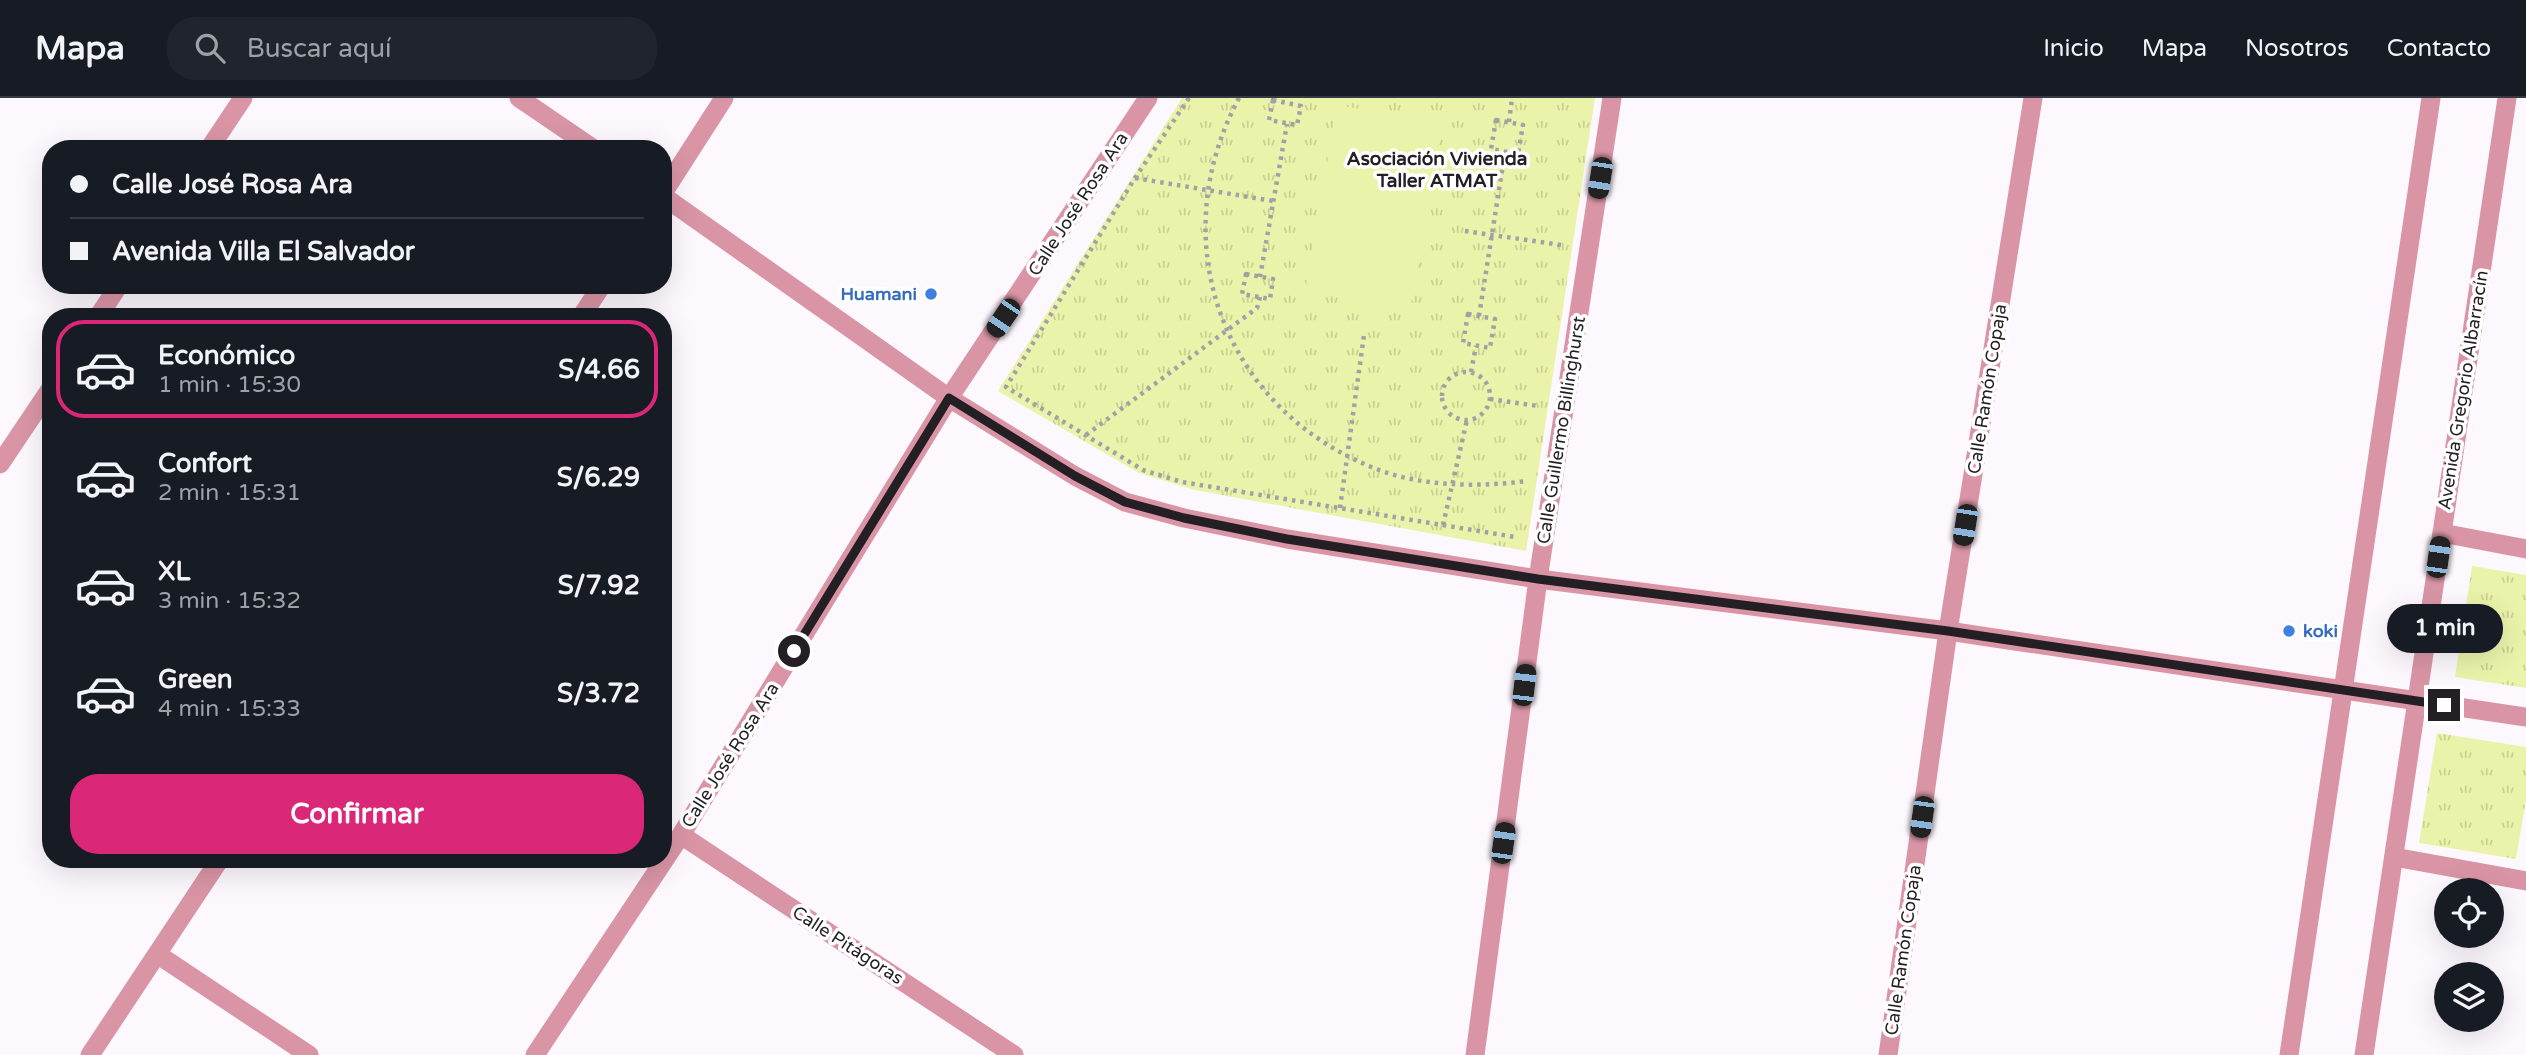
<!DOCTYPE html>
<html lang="es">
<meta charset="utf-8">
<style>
:root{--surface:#171b24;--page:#20242c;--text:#f1f3f6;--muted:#9ea1a6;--line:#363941;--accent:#db2777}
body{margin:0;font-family:"Varela Round",sans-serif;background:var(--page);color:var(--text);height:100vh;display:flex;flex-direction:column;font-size:26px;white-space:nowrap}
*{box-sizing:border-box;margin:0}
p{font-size:23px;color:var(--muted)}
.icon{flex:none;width:38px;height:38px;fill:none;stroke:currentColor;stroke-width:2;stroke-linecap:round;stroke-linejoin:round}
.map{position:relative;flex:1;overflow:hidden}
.details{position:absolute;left:42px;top:210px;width:630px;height:560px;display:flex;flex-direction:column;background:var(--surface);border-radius:28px;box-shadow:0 7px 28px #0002}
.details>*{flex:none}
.top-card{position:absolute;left:42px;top:42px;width:630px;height:154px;border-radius:28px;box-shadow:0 7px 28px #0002;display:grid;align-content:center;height:154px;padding:0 28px;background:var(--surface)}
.controls{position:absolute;left:2434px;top:780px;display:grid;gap:14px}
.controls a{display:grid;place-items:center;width:70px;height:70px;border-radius:50%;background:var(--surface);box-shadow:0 7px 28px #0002;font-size:35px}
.end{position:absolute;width:32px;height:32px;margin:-16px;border:9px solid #241f25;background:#fff;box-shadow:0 0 0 4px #fff}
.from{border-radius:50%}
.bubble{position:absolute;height:49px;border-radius:24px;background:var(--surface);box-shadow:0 7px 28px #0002;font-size:23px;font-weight:700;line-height:49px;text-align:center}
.car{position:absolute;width:21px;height:42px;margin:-21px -10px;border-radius:9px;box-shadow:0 0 5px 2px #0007;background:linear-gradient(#222 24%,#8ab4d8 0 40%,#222 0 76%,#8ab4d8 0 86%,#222 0)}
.top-card b{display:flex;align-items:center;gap:24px;height:66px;font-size:26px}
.top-card b+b{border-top:2px solid var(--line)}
.top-card i{width:18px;height:18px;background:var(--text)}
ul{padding:12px 0 0;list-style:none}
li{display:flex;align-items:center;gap:21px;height:98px;margin:0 14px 10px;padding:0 14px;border:4px solid transparent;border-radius:28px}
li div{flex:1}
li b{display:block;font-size:26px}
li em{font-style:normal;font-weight:700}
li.selected{border-color:var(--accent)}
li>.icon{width:63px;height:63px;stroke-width:1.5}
.primary-button{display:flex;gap:14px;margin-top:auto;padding:14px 28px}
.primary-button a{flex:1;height:80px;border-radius:28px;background:var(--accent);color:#fff;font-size:28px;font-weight:700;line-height:80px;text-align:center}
header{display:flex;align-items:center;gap:42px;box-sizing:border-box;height:98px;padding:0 35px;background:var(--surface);border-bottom:2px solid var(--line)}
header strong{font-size:33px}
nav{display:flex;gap:38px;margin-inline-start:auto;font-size:24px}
.search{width:490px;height:63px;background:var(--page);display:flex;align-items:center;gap:18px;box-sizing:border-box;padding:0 24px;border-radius:28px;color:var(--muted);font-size:26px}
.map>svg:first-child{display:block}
.park{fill:url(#park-tufts)}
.pitch{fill:#ebf3aa}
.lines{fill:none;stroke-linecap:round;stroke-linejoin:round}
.path{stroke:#a5a0a6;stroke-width:4.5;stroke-dasharray:3.5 5;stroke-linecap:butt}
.minor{stroke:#d995a6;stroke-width:19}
.tertiary{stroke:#d995a6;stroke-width:19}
.route{stroke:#241f25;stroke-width:9}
.shop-dot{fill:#3f7fe0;stroke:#fff;stroke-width:2.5}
.labels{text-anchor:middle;stroke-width:7;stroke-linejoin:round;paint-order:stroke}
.street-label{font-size:18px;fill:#241f25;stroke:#fff}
.shop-label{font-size:18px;font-weight:bold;fill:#366cbe;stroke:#fff;text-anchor:end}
.neighbourhood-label{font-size:19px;font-weight:bold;fill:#241f25;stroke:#fff}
</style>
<header>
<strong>Mapa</strong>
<div class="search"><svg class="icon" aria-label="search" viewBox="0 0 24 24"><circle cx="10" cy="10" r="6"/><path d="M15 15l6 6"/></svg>Buscar aquí</div>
<nav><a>Inicio</a><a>Mapa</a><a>Nosotros</a><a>Contacto</a></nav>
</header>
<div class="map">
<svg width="2526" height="957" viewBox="0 0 2526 957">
<defs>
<pattern id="park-tufts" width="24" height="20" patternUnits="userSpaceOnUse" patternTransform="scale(1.75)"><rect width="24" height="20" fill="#ebf3aa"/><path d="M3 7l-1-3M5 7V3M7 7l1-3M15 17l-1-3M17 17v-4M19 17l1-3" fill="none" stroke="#c9d092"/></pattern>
</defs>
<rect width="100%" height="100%" fill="#fdf7fe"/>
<!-- park -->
<path class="park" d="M1182 0H1595L1526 453 1195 392 1139 375 998 293Z
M2472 468 2526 477V590L2455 579Z
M2437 635 2526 649V702L2516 761 2419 745Z"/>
<!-- pitch -->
<path class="pitch" d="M1337 7 1442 25 1410 212 1305 194Z"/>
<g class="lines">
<!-- path -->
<path class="path" d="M1189 0 1135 80 1006 289 1143 372 1182 384 1515 439
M1239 0C1161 145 1224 314 1379 372 1425 389 1479 389 1527 383
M1273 2 1301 8 1297 27 1269 22Z
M1496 22 1523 27 1518 56 1491 51Z
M1509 24 1512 0
M1135 80 1273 103
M1465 133 1561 147
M1246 176 1273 181 1270 201 1242 196Z
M1260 179 1287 26
M1468 216 1495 221 1490 250 1463 245Z
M1479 218 1505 54
M1471 274 1476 248
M1442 298a24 24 0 1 1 48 0a24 24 0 1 1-48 0Z
M1490 301 1538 308
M1086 337 1257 210 1260 199
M1340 410 1364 237
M1443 427 1467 322"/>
<!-- minor -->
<path class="minor" d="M663 95 724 0
M581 219 602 187
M2442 435 2526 451
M681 737 1014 957
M2394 759 2526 783
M157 856 309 957
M90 957 220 761
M535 957 681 737 949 300 1148 0
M1475 957 1538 481 1612 0
M1888 957 1948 533 2033 0"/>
<!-- tertiary -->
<path class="tertiary" d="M519 0 594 51
M209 51 243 0
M663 98 949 300 1075 378 1125 404 1184 420 1287 441 1538 481 1948 533 2526 619
M98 219 119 187
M0 366 51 290
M2289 957 2431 0
M2364 957 2507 0"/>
</g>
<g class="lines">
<!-- route -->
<path class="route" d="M794 553 949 300 1075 378 1125 404 1184 420 1287 441 1538 481 1948 533 2444 607"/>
</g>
<!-- markers -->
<g class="shop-dot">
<circle cx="931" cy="196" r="7"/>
<circle cx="2289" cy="533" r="7"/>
</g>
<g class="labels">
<!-- street labels -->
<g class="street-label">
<text transform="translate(1078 106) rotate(-57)" y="6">Calle José Rosa Ara</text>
<text transform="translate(1987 291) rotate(-81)" y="6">Calle Ramón Copaja</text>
<text transform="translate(2463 292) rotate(-81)" y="6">Avenida Gregorio Albarracín</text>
<text transform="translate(1561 332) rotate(-81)" y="6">Calle Guillermo Billinghurst</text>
<text transform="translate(730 657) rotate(-58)" y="6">Calle José Rosa Ara</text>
<text transform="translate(848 847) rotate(33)" y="6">Calle Pitágoras</text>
<text transform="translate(1903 852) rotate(-82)" y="6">Calle Ramón Copaja</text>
</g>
<!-- shop labels -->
<g class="shop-label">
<text x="917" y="202">Huamani</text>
<text x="2303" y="539" text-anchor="start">koki</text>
</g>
<!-- neighbourhood labels -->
<g class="neighbourhood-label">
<text x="1437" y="67">Asociación Vivienda<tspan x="1437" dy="22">Taller ATMAT</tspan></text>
</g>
</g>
</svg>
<div class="controls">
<a><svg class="icon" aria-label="locate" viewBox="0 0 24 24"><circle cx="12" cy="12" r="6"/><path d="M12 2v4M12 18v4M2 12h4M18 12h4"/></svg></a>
<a><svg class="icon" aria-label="layers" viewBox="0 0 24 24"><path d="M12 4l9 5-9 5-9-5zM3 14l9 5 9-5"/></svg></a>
</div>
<i class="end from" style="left:794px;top:553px"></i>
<i class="end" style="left:2444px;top:607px"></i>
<div class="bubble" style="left:2387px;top:506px;width:116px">1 min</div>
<i class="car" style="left:1600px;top:80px;rotate:189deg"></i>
<i class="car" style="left:1003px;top:220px;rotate:214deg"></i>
<i class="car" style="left:1965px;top:427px;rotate:189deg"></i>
<i class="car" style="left:2438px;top:459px;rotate:8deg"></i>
<i class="car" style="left:1524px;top:587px;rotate:7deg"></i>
<i class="car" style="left:1922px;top:719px;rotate:188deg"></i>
<i class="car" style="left:1503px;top:745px;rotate:8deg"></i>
<div class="top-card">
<b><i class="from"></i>Calle José Rosa Ara</b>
<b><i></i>Avenida Villa El Salvador</b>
</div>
<section class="details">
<ul>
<li class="selected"><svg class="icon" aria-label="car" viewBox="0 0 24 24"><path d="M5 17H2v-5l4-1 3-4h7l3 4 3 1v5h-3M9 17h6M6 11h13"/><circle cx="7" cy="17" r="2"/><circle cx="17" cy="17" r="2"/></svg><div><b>Económico</b><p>1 min · 15:30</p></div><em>S/4.66</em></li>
<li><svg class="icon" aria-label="car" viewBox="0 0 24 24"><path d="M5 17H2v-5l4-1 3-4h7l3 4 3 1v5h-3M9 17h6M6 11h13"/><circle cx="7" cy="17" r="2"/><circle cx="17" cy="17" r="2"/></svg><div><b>Confort</b><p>2 min · 15:31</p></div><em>S/6.29</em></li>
<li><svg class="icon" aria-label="car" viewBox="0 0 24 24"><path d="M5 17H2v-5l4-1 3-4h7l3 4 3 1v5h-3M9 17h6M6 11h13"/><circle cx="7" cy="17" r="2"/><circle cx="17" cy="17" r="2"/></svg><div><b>XL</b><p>3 min · 15:32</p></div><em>S/7.92</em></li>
<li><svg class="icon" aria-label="car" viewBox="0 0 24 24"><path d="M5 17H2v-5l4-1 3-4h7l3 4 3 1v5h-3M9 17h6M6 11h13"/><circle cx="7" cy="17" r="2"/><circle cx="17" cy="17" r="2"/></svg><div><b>Green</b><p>4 min · 15:33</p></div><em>S/3.72</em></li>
</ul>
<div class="primary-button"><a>Confirmar</a></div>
</section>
</div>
